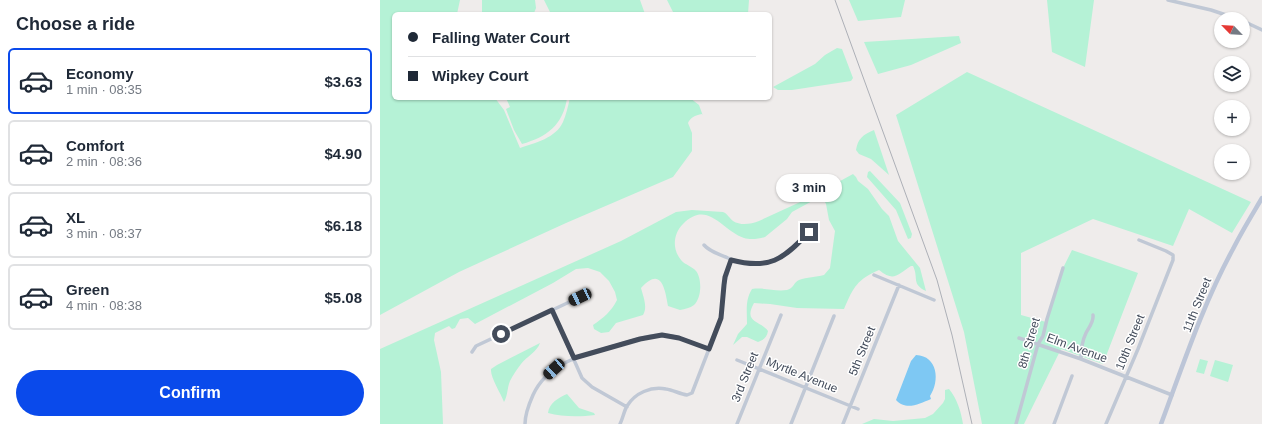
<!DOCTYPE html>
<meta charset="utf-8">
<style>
:root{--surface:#fff;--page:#f6f6f7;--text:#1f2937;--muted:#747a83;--line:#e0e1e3;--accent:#0a4aeb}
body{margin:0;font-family:Arial,sans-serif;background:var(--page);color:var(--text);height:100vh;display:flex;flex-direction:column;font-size:15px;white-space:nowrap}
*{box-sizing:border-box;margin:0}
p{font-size:13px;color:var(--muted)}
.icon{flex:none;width:22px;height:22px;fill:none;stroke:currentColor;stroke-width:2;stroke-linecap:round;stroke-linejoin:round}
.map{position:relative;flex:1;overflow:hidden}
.details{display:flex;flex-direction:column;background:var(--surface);width:380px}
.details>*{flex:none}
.banner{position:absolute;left:12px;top:12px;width:380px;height:88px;border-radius:6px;box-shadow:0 1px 3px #0004;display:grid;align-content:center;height:88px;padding:0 16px;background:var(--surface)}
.needle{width:26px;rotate:295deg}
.controls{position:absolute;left:834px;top:12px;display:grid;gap:8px}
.controls a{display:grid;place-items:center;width:36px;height:36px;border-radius:50%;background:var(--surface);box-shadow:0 1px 3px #0004;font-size:20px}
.end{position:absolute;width:18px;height:18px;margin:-9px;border:5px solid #434c5b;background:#fff;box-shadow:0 0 0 2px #fff}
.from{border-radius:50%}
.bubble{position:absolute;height:28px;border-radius:14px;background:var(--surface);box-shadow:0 1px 3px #0004;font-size:13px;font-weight:700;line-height:28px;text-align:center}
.car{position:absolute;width:12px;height:24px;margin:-12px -6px;border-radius:5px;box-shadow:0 0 3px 1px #0007;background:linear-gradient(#222 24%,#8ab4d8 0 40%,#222 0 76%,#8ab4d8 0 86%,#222 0)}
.banner b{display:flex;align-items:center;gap:14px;height:38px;font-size:15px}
.banner b+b{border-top:1px solid var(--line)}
.banner i{width:10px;height:10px;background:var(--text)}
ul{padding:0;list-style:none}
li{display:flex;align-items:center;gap:12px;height:66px;margin:0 8px 6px;padding:0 8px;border:2px solid var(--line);border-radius:6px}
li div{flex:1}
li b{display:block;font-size:15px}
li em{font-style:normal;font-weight:700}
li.selected{border-color:var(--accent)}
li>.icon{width:36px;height:36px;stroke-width:1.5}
h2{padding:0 16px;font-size:18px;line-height:48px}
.action{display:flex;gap:8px;margin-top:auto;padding:8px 16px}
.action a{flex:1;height:46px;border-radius:24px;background:var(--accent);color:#fff;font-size:16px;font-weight:700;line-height:46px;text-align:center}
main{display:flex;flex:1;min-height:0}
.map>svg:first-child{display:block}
.green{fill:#b5f2d6}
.water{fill:#7ec8f3}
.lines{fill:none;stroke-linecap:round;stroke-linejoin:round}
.street{stroke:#c0c8d5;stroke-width:3.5}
.secondary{stroke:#bcc5d7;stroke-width:4.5}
.rail{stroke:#adb0b7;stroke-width:1}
.route{stroke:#434c5b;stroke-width:5}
.labels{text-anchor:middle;stroke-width:3;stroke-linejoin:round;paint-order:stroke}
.street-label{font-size:12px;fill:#434c5b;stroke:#fff}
</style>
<main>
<section class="details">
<h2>Choose a ride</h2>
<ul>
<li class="selected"><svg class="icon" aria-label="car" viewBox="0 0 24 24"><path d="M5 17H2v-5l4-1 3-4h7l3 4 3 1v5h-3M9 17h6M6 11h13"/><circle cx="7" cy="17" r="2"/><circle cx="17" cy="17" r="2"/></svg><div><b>Economy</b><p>1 min · 08:35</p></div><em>$3.63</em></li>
<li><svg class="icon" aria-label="car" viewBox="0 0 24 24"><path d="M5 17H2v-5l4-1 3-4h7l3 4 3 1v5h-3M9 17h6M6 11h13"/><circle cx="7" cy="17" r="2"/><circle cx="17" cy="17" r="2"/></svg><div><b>Comfort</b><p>2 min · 08:36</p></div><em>$4.90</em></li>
<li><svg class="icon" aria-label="car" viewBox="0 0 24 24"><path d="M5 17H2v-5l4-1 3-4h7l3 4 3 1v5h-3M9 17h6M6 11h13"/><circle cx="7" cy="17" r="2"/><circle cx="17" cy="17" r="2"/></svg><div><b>XL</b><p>3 min · 08:37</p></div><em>$6.18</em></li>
<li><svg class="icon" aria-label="car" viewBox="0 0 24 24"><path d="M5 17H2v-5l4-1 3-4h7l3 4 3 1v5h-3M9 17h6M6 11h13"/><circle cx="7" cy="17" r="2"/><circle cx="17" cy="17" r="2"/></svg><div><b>Green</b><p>4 min · 08:38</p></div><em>$5.08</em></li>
</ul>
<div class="action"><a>Confirm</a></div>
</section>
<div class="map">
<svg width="882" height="424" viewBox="0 0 882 424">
<rect width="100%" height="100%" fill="#efeceb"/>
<!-- green -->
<path class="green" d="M0 0H80L77 14H14V98H115L124 110 140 148C155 143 176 138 183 122 186 115 188 106 190 98H310L319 105 323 116 322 114C315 115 310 118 308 123L312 133V151L293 177 186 223 79 272 0 315Z
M102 0H155L156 8 154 13 152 14H102Z
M164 0H260L265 14H171Z
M287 0H369L368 14H294Z
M469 0H525L521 17 478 21Z
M667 0H714L705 67 672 52Z
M579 36 581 43 531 65 498 74 484 42Z
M457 48 462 49 473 78 471 81 412 90H398L393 87 435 64 445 55Z
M587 72 871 202 852 233 809 209 793 246 713 219 641 253V315L666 322 683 268 692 250 758 273 723 364 681 349 644 424H602L584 332 516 115Z
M126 98H187C183 125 167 137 142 144L134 130 126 109 130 107Z
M494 130 509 175 491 159 479 154 476 150C478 138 483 135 494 130Z
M490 171 520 203 532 234 531 238 528 239 516 210 487 177 488 172Z
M473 174 476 177 478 181 488 189 502 209 509 216 518 241 540 268 546 291C531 284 539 278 533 266H531C517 275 514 282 499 270 477 280 474 286 464 309L417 308 390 304 374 303C363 323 380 320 388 331 387 337 384 340 378 342L367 337H362L353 345 358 334 367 324C367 311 365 300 372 289 384 287 395 292 407 290 413 289 414 282 419 280 427 277 436 277 444 275L450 268 455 231 449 220 446 204 444 200 436 199 412 212 407 219 385 237C379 239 370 240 364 238 342 231 328 199 303 224 293 234 292 249 301 260 305 265 312 266 316 271 322 278 322 298 314 305 310 308 305 309 300 310L288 306C285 288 281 266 261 288 263 296 268 307 263 315L236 323 229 332 221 333 214 329 213 325C223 318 231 312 237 300L235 292 229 281 220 272 208 268 196 269 173 283 95 324 88 318 80 319 75 328 72 329 69 326 55 333 54 340 61 372 63 424H0V349L241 241 296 212 312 210 343 212C348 214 349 218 353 221 361 226 371 224 379 221L429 198Z
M160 343C157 352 146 357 141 364 137 369 133 375 130 381 127 388 128 395 124 402 121 394 110 377 111 369L117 365Z
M820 359 828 361 824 374 816 372Z
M835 360 853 365 848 382 830 376Z
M569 389C577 399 581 411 583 424H482L494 419 513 421 545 418 553 414 563 403 565 399V390Z
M187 394 199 408 214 413 215 415C200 417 182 417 168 413 169 403 178 398 187 394Z"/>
<!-- water -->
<path class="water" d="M536 355C558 356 560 381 550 396L551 399C539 404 526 411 516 400L531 361Z"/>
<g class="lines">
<!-- street -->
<path class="street" d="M788 0 831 10 858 19
M863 21 882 30
M324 245C330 252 339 254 348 258 384 273 405 258 429 232
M494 275 554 300
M172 310 202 378 212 387 247 407
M639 338 701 359 792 395
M92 352 96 346 200 297H209
M701 359C701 350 702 341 706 333 709 327 714 322 713 315
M357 360 478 409
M145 424C145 414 149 404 153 395 168 362 203 355 234 346 249 342 266 335 282 335 298 335 314 344 329 349
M240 424C243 418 244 411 247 406 255 393 271 386 286 389 293 390 300 394 307 395L312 393 341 318 344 285 351 260
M357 424 401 315
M411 424 454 316
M463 424 519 285
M636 424 658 344 663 336 667 319 683 268
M674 424 692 376
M726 424 758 349 793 260V255L786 251 759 240"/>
<!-- secondary -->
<path class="secondary" d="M781 424C803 365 823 304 853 249 862 231 872 215 882 198"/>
<!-- rail -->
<path class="rail" d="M455 0 557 280 572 335 592 424"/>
</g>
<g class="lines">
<!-- route -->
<path class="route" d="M121 334 172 310 194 358 260 339 282 335 299 338 329 349 341 318 344 285 345 277 351 260C389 270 403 260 429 232"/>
</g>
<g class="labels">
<!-- street labels -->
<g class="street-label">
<text transform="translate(817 305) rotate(-68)" y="4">11th Street</text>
<text transform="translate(750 342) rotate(-68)" y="4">10th Street</text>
<text transform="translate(649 343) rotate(-74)" y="4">8th Street</text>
<text transform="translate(697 348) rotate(20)" y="4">Elm Avenue</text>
<text transform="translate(482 351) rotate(-68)" y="4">5th Street</text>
<text transform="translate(422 375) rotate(22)" y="4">Myrtle Avenue</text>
<text transform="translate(365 377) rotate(-68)" y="4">3rd Street</text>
</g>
</g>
</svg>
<div class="controls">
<a><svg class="needle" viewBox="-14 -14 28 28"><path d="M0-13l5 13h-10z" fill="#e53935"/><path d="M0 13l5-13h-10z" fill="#747a83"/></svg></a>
<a><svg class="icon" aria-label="layers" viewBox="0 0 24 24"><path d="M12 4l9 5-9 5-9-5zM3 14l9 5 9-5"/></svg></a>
<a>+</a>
<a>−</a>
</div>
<i class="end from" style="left:121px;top:334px"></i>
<i class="end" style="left:429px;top:232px"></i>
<div class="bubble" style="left:396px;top:174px;width:66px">3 min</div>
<i class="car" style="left:200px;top:297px;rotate:245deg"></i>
<i class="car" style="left:174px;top:369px;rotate:228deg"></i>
<div class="banner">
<b><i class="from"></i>Falling Water Court</b>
<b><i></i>Wipkey Court</b>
</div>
</div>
</main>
